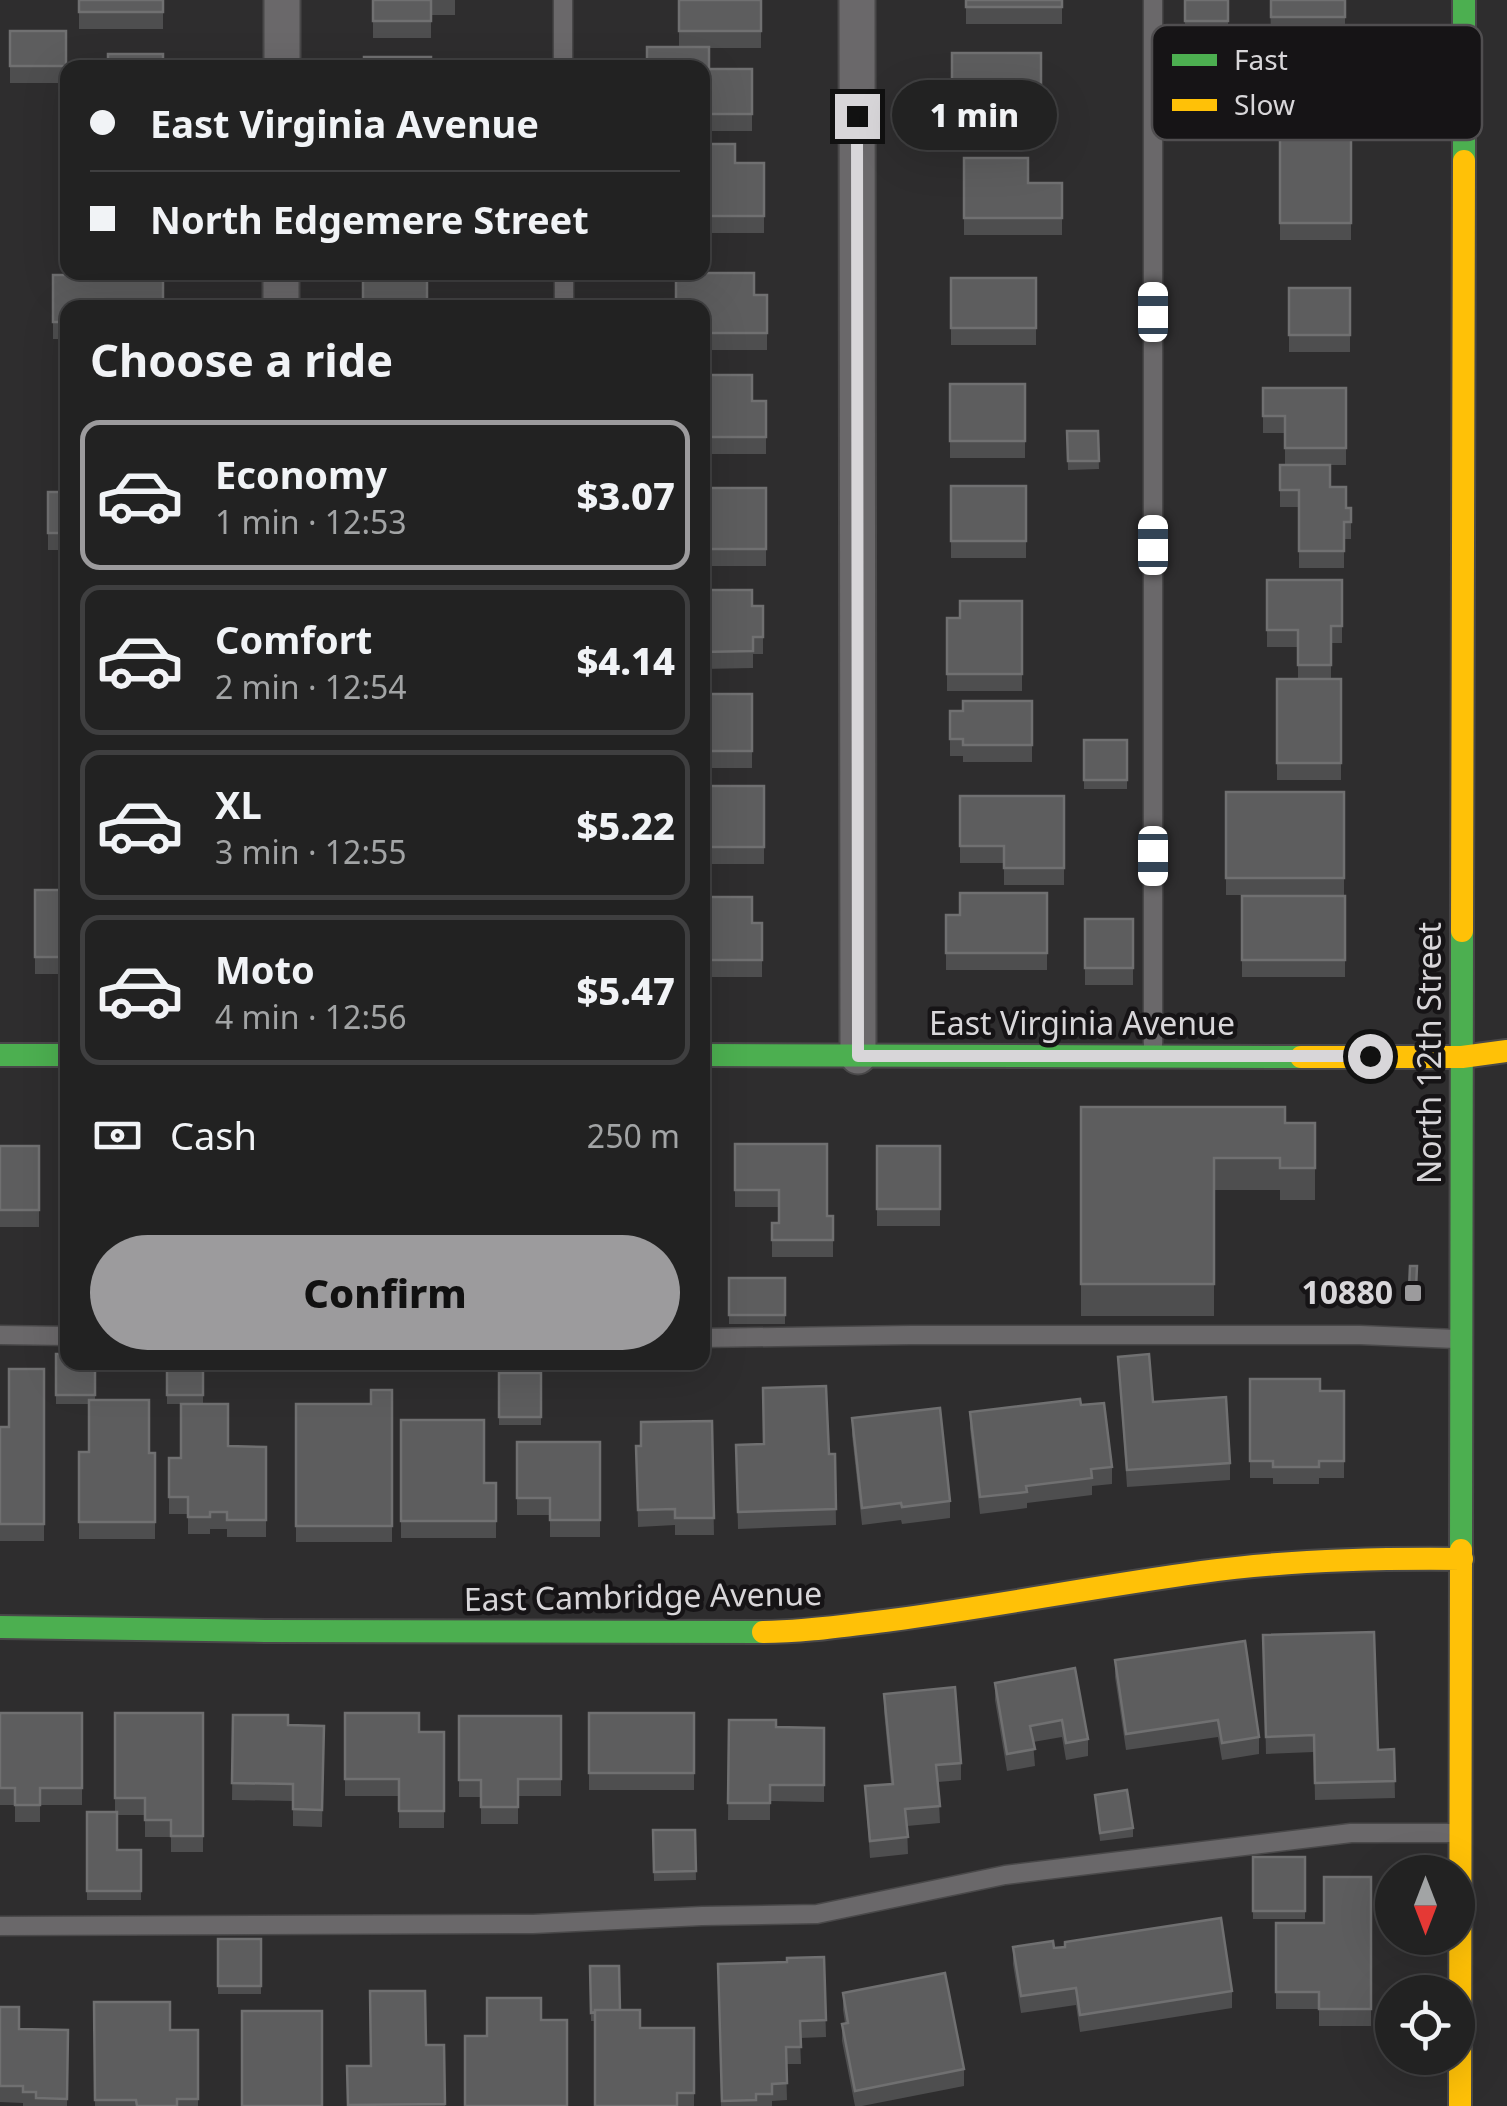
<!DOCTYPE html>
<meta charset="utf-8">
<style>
:root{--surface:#222;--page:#2a2a2a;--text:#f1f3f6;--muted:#a2a4a5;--line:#3f3f40;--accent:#9c9b9d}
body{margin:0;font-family:"Noto Sans",sans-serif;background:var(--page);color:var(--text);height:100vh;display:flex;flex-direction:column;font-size:38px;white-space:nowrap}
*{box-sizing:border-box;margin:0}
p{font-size:32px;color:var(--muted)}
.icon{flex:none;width:55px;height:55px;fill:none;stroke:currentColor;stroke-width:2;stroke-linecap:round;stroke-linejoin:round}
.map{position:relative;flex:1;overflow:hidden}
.sheet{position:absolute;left:60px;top:300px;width:650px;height:1070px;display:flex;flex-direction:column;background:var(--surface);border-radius:20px;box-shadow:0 10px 40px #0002,0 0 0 2px var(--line)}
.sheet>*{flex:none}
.top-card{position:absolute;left:60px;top:60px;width:650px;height:220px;border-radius:20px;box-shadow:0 10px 40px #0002,0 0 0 2px var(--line);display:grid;align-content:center;height:220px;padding:0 30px;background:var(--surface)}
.needle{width:65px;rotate:180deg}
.tools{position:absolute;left:1375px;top:1855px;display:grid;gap:20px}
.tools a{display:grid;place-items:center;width:100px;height:100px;border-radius:50%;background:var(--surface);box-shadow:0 10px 40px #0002,0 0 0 2px var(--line);font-size:50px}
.end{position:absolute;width:45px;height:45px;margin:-22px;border:12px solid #d8d6d9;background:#111;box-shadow:0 0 0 5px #111}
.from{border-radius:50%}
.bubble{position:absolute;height:70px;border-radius:35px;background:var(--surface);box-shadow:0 10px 40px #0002,0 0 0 2px var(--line);font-size:32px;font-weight:800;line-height:70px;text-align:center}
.car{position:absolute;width:30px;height:60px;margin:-30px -15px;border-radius:12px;box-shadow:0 0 8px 2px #0007;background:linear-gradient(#fff 24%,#345 0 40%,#fff 0 76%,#345 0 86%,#fff 0)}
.top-card b{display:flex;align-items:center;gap:35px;height:95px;font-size:38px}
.top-card b+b{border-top:2px solid var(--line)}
.top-card i{width:25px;height:25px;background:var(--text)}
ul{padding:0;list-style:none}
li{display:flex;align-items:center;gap:30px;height:150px;margin:0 20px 15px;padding:0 10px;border:5px solid var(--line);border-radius:20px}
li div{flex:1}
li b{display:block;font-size:38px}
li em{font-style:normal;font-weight:800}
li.on{border-color:var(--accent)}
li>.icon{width:90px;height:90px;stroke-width:1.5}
h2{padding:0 30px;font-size:45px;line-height:120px}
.pay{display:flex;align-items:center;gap:25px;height:110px;padding:0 30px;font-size:38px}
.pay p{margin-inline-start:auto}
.cta{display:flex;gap:20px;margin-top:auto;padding:20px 30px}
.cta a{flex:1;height:115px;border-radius:60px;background:var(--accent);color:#111;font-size:40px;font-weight:800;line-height:115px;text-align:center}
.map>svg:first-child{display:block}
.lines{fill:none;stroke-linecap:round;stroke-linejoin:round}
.lane-casing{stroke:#494849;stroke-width:21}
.street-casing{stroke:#494849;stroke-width:39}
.fast-casing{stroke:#494849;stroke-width:26}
.slow-casing{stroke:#494849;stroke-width:26}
.lane{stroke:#6a686a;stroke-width:18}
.street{stroke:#6a686a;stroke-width:35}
.fast{stroke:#4caf50;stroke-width:22}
.slow{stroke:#ffc107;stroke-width:22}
.wall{fill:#4e4e4f}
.building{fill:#5d5d5e;stroke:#707071;stroke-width:2.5}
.route{stroke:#d8d6d9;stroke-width:12}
.poi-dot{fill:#9c9b9d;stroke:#161416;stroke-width:4}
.labels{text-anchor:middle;stroke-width:9;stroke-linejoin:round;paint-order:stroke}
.street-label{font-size:32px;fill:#d8d6d9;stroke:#161416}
.poi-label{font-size:32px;font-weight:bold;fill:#d8d6d9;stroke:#161416;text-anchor:end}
.key{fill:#161416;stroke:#504e50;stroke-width:2.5}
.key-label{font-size:28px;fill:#d8d6d9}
</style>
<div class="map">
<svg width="1507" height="2106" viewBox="0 0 1507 2106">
<rect width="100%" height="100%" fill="#2e2d2e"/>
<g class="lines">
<defs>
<path id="lane" d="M563 0V68
M1153 0V1054
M564 272V308
M0 1335 68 1336
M702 1338 910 1335H1360L1456 1339
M0 1926 533 1924 702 1916 817 1914 1005 1875 1351 1833H1458"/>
<path id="street" d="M857 0 858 1056
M282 68V0
M281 308V272"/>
<path id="fast" d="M1464 161V0
M0 1055H68
M702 1055 1301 1057
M1461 1550 1462 931
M0 1627 265 1631 763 1632"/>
<path id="slow" d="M1462 931 1464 161
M1301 1057H1462L1507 1051
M763 1632C806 1632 849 1625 892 1620 996 1606 1099 1586 1202 1572 1289 1560 1375 1558 1462 1559
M1460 2106 1461 1550"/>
</defs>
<!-- lane casing -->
<use href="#lane" class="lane-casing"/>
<!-- street casing -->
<use href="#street" class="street-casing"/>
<!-- fast casing -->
<use href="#fast" class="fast-casing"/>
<!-- slow casing -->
<use href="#slow" class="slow-casing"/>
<!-- lane -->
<use href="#lane" class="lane"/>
<!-- street -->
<use href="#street" class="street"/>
<!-- fast -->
<use href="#fast" class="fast"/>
<!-- slow -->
<use href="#slow" class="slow"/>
</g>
<!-- wall -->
<path class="wall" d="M79 0H163V29H79Z
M373 0H455V15H431V38H373Z
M679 0H761V48H709V69H752V131H702V68L679 47Z
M966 0H1062V24H966Z
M1185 0H1228V29H1185Z
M1270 0H1345V34H1271Z
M10 31H66V83H10Z
M1258 41H1349V94H1336V117H1333V138H1351V240H1280V138H1287V118H1258Z
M952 53H1041V130H952Z
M702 144 735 163H764V233H702Z
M964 158 1028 183H1062V235H964Z
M53 275 68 308V339H53Z
M951 278H1036V345H951Z
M1289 288H1350V352H1289Z
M754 295H767V350H702V308Z
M702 375 752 401H766V454H702Z
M950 384H1025V458H950Z
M1263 388H1346V465H1285V433H1263Z
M1067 431H1098L1099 469 1068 470Z
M1280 465 1330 487 1346 508H1351V539H1344V568H1299V507H1280Z
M951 486H1026V558H951Z
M702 488H766V566H702Z
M48 492H68V569L67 550H48Z
M1267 580H1342V643H1331V679H1341V780H1277V679H1298V647H1267Z
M702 590 752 606 763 637V654H753V668L702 669Z
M1022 601V691H947V618H960Z
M702 694H752V768H702Z
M1032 701V762H963V756H950V711H963Z
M1084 740H1127V789H1084Z
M702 786H764V864H702Z
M1226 792H1344V895H1226Z
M960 796H1064V885H1004V863H960Z
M35 890H68V974H35Z
M1047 893V970H946V915H960Z
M1242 896H1345V977H1242Z
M702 897 752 923H762V977H702Z
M1085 919H1133V985H1085Z
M1081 1107 1285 1123H1315V1200H1280V1190H1214V1316H1081Z
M62 1139H68V1251H64Z
M735 1144 827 1216H833V1257H772V1223H779V1207H735Z
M0 1146H39V1227H0Z
M877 1146H940V1226H877Z
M1410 1266H1417L1416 1297H1409Z
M729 1278H785V1324H729Z
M56 1354 95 1362V1400L149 1453H155V1539H79V1452H89V1404H56Z
M1118 1357 1153 1402 1230 1463V1480L1127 1487Z
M167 1362 203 1363V1404H167Z
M44 1369V1541H0V1427H9Z
M499 1373H541V1425H499Z
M1250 1379 1320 1391H1344V1478H1319V1484H1273V1478H1250Z
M392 1390V1542H296V1404H371Z
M1081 1405 1112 1467V1484L1092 1486V1495L1027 1503V1508L980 1514 970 1429V1412Z
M852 1418 950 1501V1518L902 1524 901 1520 862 1525 852 1435Z
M401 1420 484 1483H496V1538H401Z
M712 1421 714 1535H675V1525L638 1527 636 1446H641Z
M517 1442H600V1537H550V1515H517Z
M736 1445 835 1454 836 1525 738 1529Z
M228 1446 266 1447V1537H227V1529H210V1534H188V1514H169V1458H181Z
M1263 1635 1378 1750 1394 1749 1395 1798 1315 1800 1314 1752 1266 1754Z
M1115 1660 1259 1737V1754L1222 1760 1218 1737 1126 1750 1115 1677Z
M1075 1668 1088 1739V1756L1066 1760 1062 1737 1033 1742 1035 1766 1007 1771 995 1700V1683Z
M884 1694 961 1763V1780L938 1782 940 1823 907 1826 908 1854 870 1858 865 1786 891 1784 884 1711Z
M0 1713H82V1805H40V1822H15V1805H0Z
M115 1713H203V1852H171V1837H145V1815H117V1850H141V1900H87V1812H115Z
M345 1713 419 1732H444V1828H399V1796H345Z
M589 1713H694V1790H589Z
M233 1715 288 1725 324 1726 322 1827 293 1826V1801L232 1800Z
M459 1716H561V1796H518V1824H481V1797H459Z
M729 1720 776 1727 824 1728V1802L770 1801V1820H728Z
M1095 1795 1133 1828V1837L1100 1841Z
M653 1830H695L696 1880 654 1881Z
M1253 1857H1305V1919H1253Z
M1371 1877V2026H1319V2009H1276V1923H1324Z
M218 1939H261V1994H218Z
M1013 1947 1054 1948 1232 1991V2008L1080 2032 1076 2005 1021 2013 1013 1964Z
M824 1957 826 2037 800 2038 801 2064H786L787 2100 772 2101V2106H721L718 1964 787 1962Z
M590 1966 620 2010 640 2028H694V2106H595V2021H591Z
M843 1993 964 2069V2086L862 2106H855L842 2041V2024L845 2023 843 2010Z
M94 2002 170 2030H198V2106H95Z
M0 2007 19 2029 68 2030 67 2106H23V2103L0 2102Z
M426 2045H444L445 2106H348L347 2066H371Z"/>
<!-- building -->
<path class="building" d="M79 0H163V12H79Z
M373 0H431V21H373Z
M679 0H761V31H679Z
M966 0H1062V7H966Z
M1185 0H1228V21H1185Z
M1271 0H1345V17H1271Z
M10 31H66V66H10Z
M647 47H709V69H752V114H702V68H647Z
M952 53H1041V113H952Z
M108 54H163V68H108Z
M364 57H431V68H364Z
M1280 138H1351V223H1280Z
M702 144H735V163H764V216H702Z
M964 158H1028V183H1062V218H964Z
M363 272H427V305H461V308H363Z
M676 273H754V295H767V333H702V308H676Z
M53 275H163V308H68V322H53Z
M951 278H1036V328H951Z
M1289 288H1350V335H1289Z
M702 375H752V401H766V437H702Z
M950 384H1025V441H950Z
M1263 388H1346V448H1285V416H1263Z
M1067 431H1098L1099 461H1068Z
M1280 465H1330V487H1346V508H1351V522H1344V551H1299V490H1280Z
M951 486H1026V541H951Z
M702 488H766V549H702Z
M48 492H68V552L67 533H48Z
M1267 580H1342V626H1331V665H1298V630H1267Z
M702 590H752V606H763V637H753V651L702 652Z
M960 601H1022V674H947V618H960Z
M1277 679H1341V763H1277Z
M702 694H752V751H702Z
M963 701H1032V745H963V739H950V711H963Z
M1084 740H1127V780H1084Z
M702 786H764V847H702Z
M1226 792H1344V878H1226Z
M960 796H1064V868H1004V846H960Z
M35 890H68V957H35Z
M960 893H1047V953H946V915H960Z
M1242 896H1345V960H1242Z
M702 897H752V923H762V960H702Z
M1085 919H1133V968H1085Z
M1081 1107H1285V1123H1315V1168H1280V1158H1214V1284H1081Z
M702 1137H704L702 1207Z
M62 1139H68V1227H64Z
M735 1144H827V1216H833V1240H772V1223H779V1190H735Z
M0 1146H39V1210H0Z
M877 1146H940V1209H877Z
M1410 1266H1417L1416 1289H1409Z
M729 1278H785V1315H729Z
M56 1354H68V1362H95V1395H56Z
M1149 1354 1153 1402 1226 1397 1230 1463 1127 1470 1118 1357Z
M167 1362H203V1395H167Z
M9 1369H44V1524H0V1427H9Z
M499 1373H541V1417H499Z
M1250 1379H1320V1391H1344V1461H1319V1467H1273V1461H1250Z
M826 1386 829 1454H835L836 1509 738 1512 736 1445 764 1444 763 1388Z
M371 1390H392V1526H296V1404H371Z
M1080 1399 1081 1405 1104 1403 1112 1467 1091 1469 1092 1478 1026 1486 1027 1492 980 1497 970 1412Z
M89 1400H149V1453H155V1522H79V1452H89Z
M181 1404H228V1446L266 1447V1520H227V1512H210V1517H188V1497H169V1458H181Z
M940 1408 950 1501 902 1507 901 1503 862 1508 852 1418Z
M401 1420H484V1483H496V1521H401Z
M712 1421 714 1518H675V1509L638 1510 636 1446H641V1422Z
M517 1442H600V1520H550V1498H517Z
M1374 1632 1378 1750 1394 1749 1395 1781 1315 1783 1314 1735 1266 1737 1263 1635Z
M1245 1641 1259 1737 1222 1743 1218 1720 1126 1734 1115 1660Z
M1075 1668 1088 1739 1066 1743 1062 1720 1030 1726 1035 1749 1007 1754 995 1683Z
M955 1687 961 1763 936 1765 940 1806 905 1809 908 1837 870 1841 865 1786 893 1784 884 1694Z
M0 1713H82V1788H40V1805H15V1788H0Z
M115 1713H203V1836H171V1820H145V1798H115Z
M345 1713H419V1732H444V1811H399V1779H345Z
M589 1713H694V1773H589Z
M233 1715H288V1725L324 1726 322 1810 293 1809V1784L232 1783Z
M459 1716H561V1779H518V1807H481V1780H459Z
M729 1720H776V1727L824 1728V1785H770V1803H728Z
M1127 1790 1133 1828 1100 1833 1095 1795Z
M87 1812H117V1850H141V1891H87Z
M653 1830H695L696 1871 654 1872Z
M1253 1857H1305V1911H1253Z
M1324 1877H1371V2009H1319V1992H1276V1923H1324Z
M1221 1918 1232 1991 1080 2015 1076 1988 1021 1996 1013 1947 1053 1941 1054 1948 1065 1947V1942Z
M218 1939H261V1986H218Z
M824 1957 826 2020 800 2021 801 2047H786L787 2083 772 2084V2094H756V2100L722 2101 718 1964 787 1962V1958Z
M590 1966H619L620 2010H595V2012L591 2013Z
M945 1973 964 2069 855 2091 842 2024 848 2023 843 1993Z
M370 1991H425L426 2045H444L445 2104 348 2105 347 2066H371Z
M487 1998H541V2020H567V2106H465V2036H487Z
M94 2002H170V2030H198V2099H177V2106H137L136 2100H95Z
M0 2007H19V2029L68 2030 67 2099 36 2098V2092H23V2086H0Z
M595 2010H640V2028H694V2093H677V2106H595Z
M242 2011H322V2106H242Z"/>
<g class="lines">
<!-- route -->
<path class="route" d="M857 116 858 1056H1370"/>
</g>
<!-- markers -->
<rect class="poi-dot" x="1403" y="1283" width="20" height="20" rx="5"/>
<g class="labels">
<!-- street labels -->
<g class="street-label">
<text x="1082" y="1035">East Virginia Avenue</text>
<text transform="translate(1430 1053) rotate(-90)" y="11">North 12th Street</text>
<text transform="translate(643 1597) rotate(-1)" y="11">East Cambridge Avenue</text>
</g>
<!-- poi labels -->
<g class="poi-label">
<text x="1393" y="1304">10880</text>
</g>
</g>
<!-- legend -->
<rect x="1152" y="25" width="330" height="115" rx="15" class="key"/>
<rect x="1172" y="54" width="45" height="12" fill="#4caf50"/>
<rect x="1172" y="99" width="45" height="12" fill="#ffc107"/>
<g class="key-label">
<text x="1234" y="70">Fast</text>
<text x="1234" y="115">Slow</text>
</g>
</svg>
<div class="tools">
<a><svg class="needle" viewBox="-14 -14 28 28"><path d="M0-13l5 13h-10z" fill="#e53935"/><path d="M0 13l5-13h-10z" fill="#a2a4a5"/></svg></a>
<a><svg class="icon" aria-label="locate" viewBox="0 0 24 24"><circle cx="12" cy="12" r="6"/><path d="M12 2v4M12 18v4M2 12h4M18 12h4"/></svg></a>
</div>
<i class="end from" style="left:1370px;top:1056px"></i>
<i class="end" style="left:857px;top:116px"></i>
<div class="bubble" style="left:892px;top:80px;width:165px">1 min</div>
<i class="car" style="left:1153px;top:312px;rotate:0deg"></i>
<i class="car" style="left:1153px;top:545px;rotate:0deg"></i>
<i class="car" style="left:1153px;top:856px;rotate:180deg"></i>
<div class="top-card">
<b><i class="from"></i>East Virginia Avenue</b>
<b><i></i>North Edgemere Street</b>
</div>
<section class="sheet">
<h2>Choose a ride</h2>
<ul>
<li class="on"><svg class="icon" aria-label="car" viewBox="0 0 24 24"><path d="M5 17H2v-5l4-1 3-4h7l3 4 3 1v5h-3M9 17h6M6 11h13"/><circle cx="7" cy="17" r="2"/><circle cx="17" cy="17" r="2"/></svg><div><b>Economy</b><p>1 min · 12:53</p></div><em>$3.07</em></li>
<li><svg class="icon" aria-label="car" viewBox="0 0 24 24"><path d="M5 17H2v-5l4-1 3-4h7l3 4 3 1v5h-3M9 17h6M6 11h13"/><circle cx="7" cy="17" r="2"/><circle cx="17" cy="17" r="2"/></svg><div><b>Comfort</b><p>2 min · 12:54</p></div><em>$4.14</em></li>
<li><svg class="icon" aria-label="car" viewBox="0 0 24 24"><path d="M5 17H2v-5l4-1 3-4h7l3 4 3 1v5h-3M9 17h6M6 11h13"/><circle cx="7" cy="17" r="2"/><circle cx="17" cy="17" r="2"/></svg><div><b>XL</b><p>3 min · 12:55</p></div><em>$5.22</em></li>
<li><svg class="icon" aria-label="car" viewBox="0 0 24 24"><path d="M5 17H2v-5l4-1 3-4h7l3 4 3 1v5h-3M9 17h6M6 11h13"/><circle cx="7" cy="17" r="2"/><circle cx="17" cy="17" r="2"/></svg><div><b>Moto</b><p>4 min · 12:56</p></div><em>$5.47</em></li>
</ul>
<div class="pay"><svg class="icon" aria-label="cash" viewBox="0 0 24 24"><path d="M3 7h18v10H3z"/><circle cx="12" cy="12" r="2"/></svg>Cash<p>250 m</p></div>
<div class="cta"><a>Confirm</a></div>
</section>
</div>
